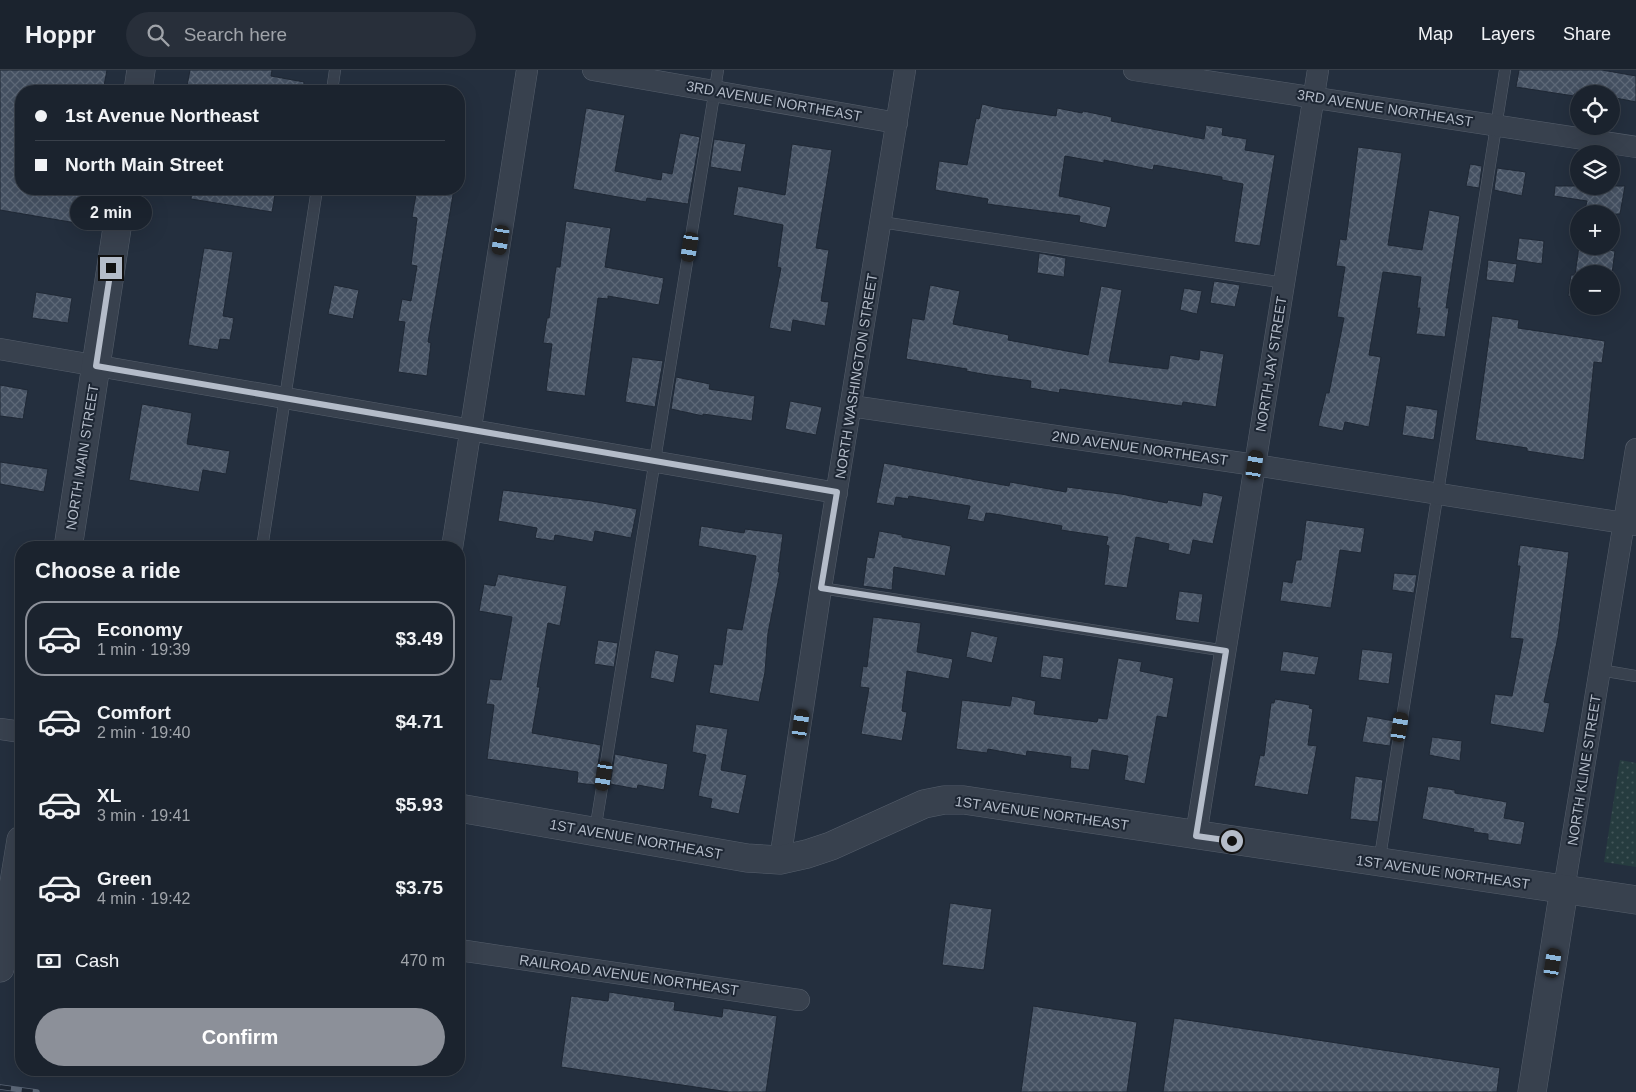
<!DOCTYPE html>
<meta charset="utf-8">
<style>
:root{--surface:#1b232e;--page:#282f3a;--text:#f1f3f6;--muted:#a0a4aa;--line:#39404a;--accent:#8c9099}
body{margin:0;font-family:Helvetica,sans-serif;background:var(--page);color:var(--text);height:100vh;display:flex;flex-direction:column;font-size:19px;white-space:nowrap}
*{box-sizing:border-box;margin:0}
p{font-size:16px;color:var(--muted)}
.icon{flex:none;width:28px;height:28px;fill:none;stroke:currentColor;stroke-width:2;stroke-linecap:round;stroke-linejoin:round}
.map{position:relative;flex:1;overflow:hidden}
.details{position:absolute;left:15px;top:471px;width:450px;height:535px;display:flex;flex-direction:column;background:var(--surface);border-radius:20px;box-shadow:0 5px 20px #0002,0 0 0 1px var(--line)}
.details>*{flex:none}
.top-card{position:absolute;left:15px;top:15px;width:450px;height:110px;border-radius:20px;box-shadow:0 5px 20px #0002,0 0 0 1px var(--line);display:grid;align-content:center;height:110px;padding:0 20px;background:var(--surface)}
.tools{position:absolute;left:1570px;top:15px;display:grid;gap:10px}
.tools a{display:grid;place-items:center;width:50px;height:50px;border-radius:50%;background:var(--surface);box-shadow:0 5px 20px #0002,0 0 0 1px var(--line);font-size:25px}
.end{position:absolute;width:22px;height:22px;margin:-11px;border:6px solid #b4bcc9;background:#111;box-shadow:0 0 0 2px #111}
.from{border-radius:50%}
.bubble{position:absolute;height:35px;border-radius:18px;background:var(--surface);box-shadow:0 5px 20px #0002,0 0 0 1px var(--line);font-size:16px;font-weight:800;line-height:35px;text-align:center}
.car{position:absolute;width:15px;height:30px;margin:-15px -8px;border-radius:6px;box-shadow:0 0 4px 1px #0007;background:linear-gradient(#222 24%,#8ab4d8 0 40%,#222 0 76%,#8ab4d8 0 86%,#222 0)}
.top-card b{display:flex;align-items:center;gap:18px;height:48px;font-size:19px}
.top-card b+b{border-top:1px solid var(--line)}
.top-card i{width:12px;height:12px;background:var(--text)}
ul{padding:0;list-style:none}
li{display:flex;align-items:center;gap:15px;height:75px;margin:0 10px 8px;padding:0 10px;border:2px solid transparent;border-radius:20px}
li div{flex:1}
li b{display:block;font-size:19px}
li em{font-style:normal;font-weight:800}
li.on{border-color:var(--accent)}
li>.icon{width:45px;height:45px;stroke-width:1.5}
h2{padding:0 20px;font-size:22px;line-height:60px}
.pay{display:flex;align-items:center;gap:12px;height:55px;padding:0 20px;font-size:19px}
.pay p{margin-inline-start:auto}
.cta{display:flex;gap:10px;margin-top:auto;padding:10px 20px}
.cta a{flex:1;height:58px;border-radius:30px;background:var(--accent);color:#fff;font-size:20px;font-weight:800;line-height:58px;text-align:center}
header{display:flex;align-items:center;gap:30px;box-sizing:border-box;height:70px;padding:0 25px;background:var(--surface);border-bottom:1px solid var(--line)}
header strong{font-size:24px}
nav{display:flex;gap:28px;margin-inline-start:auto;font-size:18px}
.search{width:350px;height:45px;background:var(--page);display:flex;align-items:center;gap:12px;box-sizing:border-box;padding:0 18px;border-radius:28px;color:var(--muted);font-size:19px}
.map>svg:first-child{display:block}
.grass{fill:url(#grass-dots)}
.building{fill:url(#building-cross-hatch);stroke:#1f2835}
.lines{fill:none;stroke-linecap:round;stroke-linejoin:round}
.service-casing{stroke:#565f6c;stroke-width:12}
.minor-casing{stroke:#565f6c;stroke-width:22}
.tertiary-casing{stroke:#565f6c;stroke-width:29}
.service{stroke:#38414e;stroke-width:11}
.minor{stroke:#38414e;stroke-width:21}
.tertiary{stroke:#38414e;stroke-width:28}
.rail-casing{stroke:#5a6575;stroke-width:5.5}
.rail{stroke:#1d2633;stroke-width:4;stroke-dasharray:11;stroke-linecap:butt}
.route{stroke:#b4bcc9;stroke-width:6}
.labels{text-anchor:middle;stroke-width:4;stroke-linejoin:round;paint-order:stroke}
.street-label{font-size:14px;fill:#b4bcc9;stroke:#1d2633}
</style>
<header>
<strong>Hoppr</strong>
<div class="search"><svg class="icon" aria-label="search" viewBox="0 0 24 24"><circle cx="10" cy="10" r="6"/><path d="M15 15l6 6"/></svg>Search here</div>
<nav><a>Map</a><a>Layers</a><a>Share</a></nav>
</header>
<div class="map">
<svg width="1636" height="1022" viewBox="0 0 1636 1022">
<defs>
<pattern id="grass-dots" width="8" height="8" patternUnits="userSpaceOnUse" patternTransform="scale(1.25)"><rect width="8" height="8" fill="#263c3f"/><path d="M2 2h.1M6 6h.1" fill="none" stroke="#435659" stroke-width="1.8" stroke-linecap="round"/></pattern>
<pattern id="building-cross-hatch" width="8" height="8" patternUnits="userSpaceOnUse" patternTransform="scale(1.25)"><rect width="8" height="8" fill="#455162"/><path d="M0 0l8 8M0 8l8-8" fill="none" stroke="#5d6877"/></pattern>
</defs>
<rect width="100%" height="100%" fill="#242f3e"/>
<!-- grass -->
<path class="grass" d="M1620 690 1636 693V797L1604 792Z"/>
<!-- building -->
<path class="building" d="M0 0H107L103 21H21V119H87L82 154 0 140Z
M190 0H272L271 6 304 12 303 21H186Z
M1519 0H1602L1636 6V32L1611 27V24H1574V26L1516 17Z
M982 34 999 38 1056 46 1057 38 1082 43 1083 41 1112 47 1111 51 1204 69 1206 55 1223 58 1222 65 1247 69 1245 80 1275 85 1260 176 1234 172 1243 114 1222 110V107L1154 95 1153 100 1104 90V93L1065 86 1059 126 1111 137 1106 158 1079 152 1080 146 987 134 988 129 935 120 939 91 967 95 976 48 979 49Z
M586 38 625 45 615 101 661 110 662 102 672 104 680 63 700 67 688 134 647 128 646 132 573 119Z
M714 69 746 74 741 102 710 97Z
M792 74 832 80 816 178 829 180 821 231 829 232 825 256 793 250 791 262 769 258 781 198 777 197 783 155 733 145 738 116 785 125Z
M1358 77 1402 83 1388 175 1422 180 1429 140 1460 146 1446 238H1449L1445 267 1416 264 1420 238H1417L1421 207 1383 202 1369 285 1381 287 1369 357 1345 352 1343 361 1318 356 1326 323H1329L1344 248 1337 247 1345 197 1336 196 1340 169 1346 170Z
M1470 94 1482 96 1479 118 1466 116Z
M1497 98 1526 102 1522 126 1494 120Z
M1555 116H1625L1620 144H1584L1587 131 1554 126Z
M192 119H276L272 142 191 129Z
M417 119H454L428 272 431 273 427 306 398 302 405 252 398 251 402 229 411 231 417 196 411 195 417 148 412 147Z
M566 151 611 158 605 197 664 208 659 235 608 226V229L598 228 585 326 546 321 552 274 543 273 547 248H549L556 197H560Z
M1519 168 1544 171 1542 194 1516 190Z
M1579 176 1615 181 1611 211H1613L1611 226V204H1579V228L1568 226 1571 205H1575Z
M204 178 233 182 223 246 234 248 230 270 220 269 218 280 188 275Z
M1039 183 1066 188 1064 207 1037 203Z
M1488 190 1517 194 1514 213 1486 210Z
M1214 211 1240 215 1235 237 1210 233Z
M334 215 359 220 353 249 328 244Z
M930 215 960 221 953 254 1009 265 1008 270 1088 285 1101 216 1122 220 1109 292 1168 299 1170 285 1199 290 1200 280 1224 284 1216 337 1183 332 1182 336 1060 319 1059 323 1030 318 1031 311 988 305 966 301 967 299 906 289 912 248 924 250Z
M1184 218 1202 221 1197 244 1180 240Z
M36 222 72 228 68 253 32 248Z
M1492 246 1519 250 1518 258 1605 271 1602 293 1594 292 1584 390 1527 381V378L1475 370Z
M632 287 663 291 655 337 625 332Z
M676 307 710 314 709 319 755 326 752 351 703 344V346L671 339Z
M0 315 28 320 23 349 0 346Z
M790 331 822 337 816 365 785 359Z
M142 334 192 343 187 374 230 381 226 404 203 400 199 422 129 410Z
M1406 335 1438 340 1434 370 1402 365Z
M0 392 48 399 44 422 0 414Z
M884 393 1009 416 1010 412 1066 422 1067 417 1121 424 1167 433 1168 430 1201 436 1203 422 1223 426 1213 474 1193 470 1190 485 1168 480 1169 474 1136 467 1127 518 1104 515 1109 476 1106 475 1108 467 1061 460 1062 456 995 444 986 443 984 452 967 449 970 436 909 426 908 429 896 427 894 436 876 433Z
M503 420 591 431 637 439 631 468 595 461 593 472 555 465 554 471 535 468 537 458 498 451Z
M1306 450 1365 458 1361 483 1340 480 1331 538 1280 531 1283 511 1292 513 1296 490H1301Z
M701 456 744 463 745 459 783 464 778 502H780L768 563 765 602 759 632 709 623 714 594 722 595 727 558 742 560 756 486 698 476Z
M879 461 902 465V467L951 476 945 506 894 497 892 520 863 516 867 487 874 488Z
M1520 475 1569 482 1558 567 1544 632 1550 633 1544 663 1490 654 1495 624 1512 626 1523 569 1510 568 1520 496H1517Z
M1394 503 1417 505 1414 523 1392 520Z
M498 504 567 516 560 556 548 553 537 617H540L532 663 601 675 595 715 577 713 578 702 487 689 494 635 486 634 490 609 501 610 512 547 479 541 484 514 495 516Z
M1179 521 1203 524 1199 553 1175 550Z
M873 547 921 553 917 582 953 589 949 609 907 601 902 641 907 642 902 671 861 664 869 618 860 617 863 596 867 597Z
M971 561 998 567 992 593 966 587Z
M598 570 618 573 614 597 594 594Z
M1362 579 1393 583 1389 614 1358 610Z
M655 580 679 585 674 613 650 608Z
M1283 581 1319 587 1315 605 1280 601Z
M1043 585 1064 588 1061 610 1040 607Z
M1118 588 1142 592 1140 601 1174 608 1167 648 1157 646 1145 714 1124 710 1128 686 1092 680 1089 700 1070 698 1071 687 1027 681 1026 686 988 679 987 683 956 679 962 630 1010 636 1012 626 1036 631 1034 644 1097 652 1098 648 1107 649Z
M1275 629 1310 635 1309 638 1313 639 1308 675 1317 676 1308 725 1254 716 1260 685 1264 686 1271 633H1274Z
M1367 646 1394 651 1390 676 1362 672Z
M696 654 728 659 721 700 747 705 739 744 710 738 712 729 698 726 706 685 692 682Z
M1432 667 1462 671 1460 691 1429 685Z
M615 684 668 694 664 720 638 715 637 719 610 714Z
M1355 706 1383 710 1378 752 1350 749Z
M1428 716 1455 720V723L1507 732 1504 748 1525 752 1521 775 1488 770V764L1473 762 1474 759 1422 749Z
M950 833 992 839 984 900 942 895Z
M609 922 675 932 674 940 722 947 723 938 777 946 766 1022H729L561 997 571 926 608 931Z
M1033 936 1137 952 1127 1022H1021Z
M1174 948 1500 998 1497 1022H1163Z"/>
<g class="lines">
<defs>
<path id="service" d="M332 21 335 0
M881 152 1285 213
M262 478 317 119
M821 518 1226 581
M1600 600 1636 606
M595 761 718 0
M1379 793 1505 0"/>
<path id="minor" d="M593 0 897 53
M1134 0 1636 77
M0 279 837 423
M851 336 1255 395 1636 455
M452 478 527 0
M0 659 21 662
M1196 765 1318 0
M780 790 821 518 905 0
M1564 819 1636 379
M459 880 799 930"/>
<path id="tertiary" d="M138 21 141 0
M68 478 123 119
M459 738 747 788 780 790 807 784 831 776 924 734 944 730H964L1636 830
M0 898 21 770
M1532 1022 1564 819"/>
</defs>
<!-- service casing -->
<use href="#service" class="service-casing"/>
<!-- minor casing -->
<use href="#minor" class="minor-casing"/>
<!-- tertiary casing -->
<use href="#tertiary" class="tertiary-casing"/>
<!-- service -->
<use href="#service" class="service"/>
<!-- minor -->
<use href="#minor" class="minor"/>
<!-- tertiary -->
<use href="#tertiary" class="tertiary"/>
<defs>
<path id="rail" d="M0 1017 37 1022"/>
</defs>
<!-- rail casing -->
<use href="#rail" class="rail-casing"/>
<!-- rail -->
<use href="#rail" class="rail"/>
</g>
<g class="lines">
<!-- route -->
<path class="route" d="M111 198 96 296 837 422 821 518 1226 581 1196 766 1232 771"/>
</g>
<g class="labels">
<!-- street labels -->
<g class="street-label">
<text transform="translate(774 31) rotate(10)" y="5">3RD AVENUE NORTHEAST</text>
<text transform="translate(1385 38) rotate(9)" y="5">3RD AVENUE NORTHEAST</text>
<text transform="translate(1271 294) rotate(-81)" y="5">NORTH JAY STREET</text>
<text transform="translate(856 306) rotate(-81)" y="5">NORTH WASHINGTON STREET</text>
<text transform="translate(1140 378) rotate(8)" y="5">2ND AVENUE NORTHEAST</text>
<text transform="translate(82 387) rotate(-81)" y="5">NORTH MAIN STREET</text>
<text transform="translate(1584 700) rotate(-81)" y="5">NORTH KLINE STREET</text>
<text transform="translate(1042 743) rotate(8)" y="5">1ST AVENUE NORTHEAST</text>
<text transform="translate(636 769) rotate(10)" y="5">1ST AVENUE NORTHEAST</text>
<text transform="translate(1443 802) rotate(8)" y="5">1ST AVENUE NORTHEAST</text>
<text transform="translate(629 905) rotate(8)" y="5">RAILROAD AVENUE NORTHEAST</text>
</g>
</g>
</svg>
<div class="tools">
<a><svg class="icon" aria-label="locate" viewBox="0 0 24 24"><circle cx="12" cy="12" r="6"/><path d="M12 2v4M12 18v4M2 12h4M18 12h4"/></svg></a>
<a><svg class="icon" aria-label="layers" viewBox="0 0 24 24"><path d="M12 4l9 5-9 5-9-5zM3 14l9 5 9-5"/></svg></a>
<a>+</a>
<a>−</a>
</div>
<i class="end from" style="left:1232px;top:771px"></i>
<i class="end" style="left:111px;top:198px"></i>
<div class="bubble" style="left:70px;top:125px;width:82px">2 min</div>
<i class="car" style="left:501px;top:170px;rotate:189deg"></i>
<i class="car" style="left:690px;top:177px;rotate:189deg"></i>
<i class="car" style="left:1255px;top:395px;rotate:9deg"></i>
<i class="car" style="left:801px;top:654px;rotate:8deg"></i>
<i class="car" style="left:1400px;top:657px;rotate:9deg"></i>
<i class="car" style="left:604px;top:706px;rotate:189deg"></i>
<i class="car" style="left:1553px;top:893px;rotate:9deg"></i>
<div class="top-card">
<b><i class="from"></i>1st Avenue Northeast</b>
<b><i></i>North Main Street</b>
</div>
<section class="details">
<h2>Choose a ride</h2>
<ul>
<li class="on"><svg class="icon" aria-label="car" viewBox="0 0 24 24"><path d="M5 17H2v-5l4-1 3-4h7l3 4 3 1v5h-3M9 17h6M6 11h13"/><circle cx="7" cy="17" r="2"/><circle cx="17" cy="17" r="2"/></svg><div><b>Economy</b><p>1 min · 19:39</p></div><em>$3.49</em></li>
<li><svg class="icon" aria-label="car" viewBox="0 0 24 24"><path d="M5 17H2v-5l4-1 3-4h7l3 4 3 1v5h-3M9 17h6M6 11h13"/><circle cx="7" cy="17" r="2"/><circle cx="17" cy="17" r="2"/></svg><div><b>Comfort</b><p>2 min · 19:40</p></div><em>$4.71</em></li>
<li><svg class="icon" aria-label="car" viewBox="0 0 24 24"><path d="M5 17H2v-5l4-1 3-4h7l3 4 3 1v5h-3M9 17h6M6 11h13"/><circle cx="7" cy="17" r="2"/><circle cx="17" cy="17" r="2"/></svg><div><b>XL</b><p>3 min · 19:41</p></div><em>$5.93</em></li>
<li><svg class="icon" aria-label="car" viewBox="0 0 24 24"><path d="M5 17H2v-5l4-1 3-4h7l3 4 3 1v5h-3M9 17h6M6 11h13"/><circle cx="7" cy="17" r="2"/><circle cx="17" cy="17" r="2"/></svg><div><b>Green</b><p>4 min · 19:42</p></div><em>$3.75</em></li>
</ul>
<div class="pay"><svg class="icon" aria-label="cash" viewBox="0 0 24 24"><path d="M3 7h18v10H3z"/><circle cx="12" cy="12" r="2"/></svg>Cash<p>470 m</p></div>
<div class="cta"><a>Confirm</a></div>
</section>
</div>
